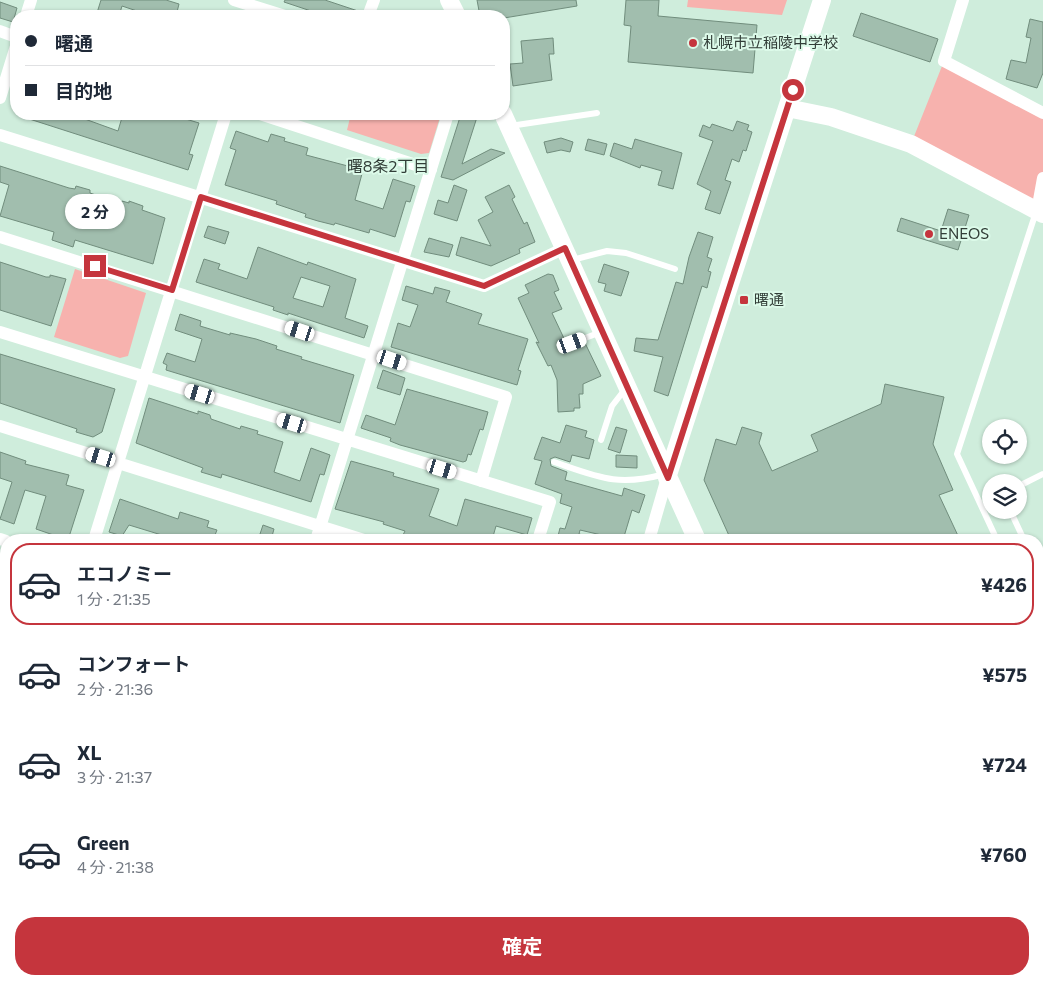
<!DOCTYPE html>
<html lang="ja">
<meta charset="utf-8">
<style>
:root{--surface:#fff;--page:#f6f6f7;--text:#1f2937;--muted:#747a83;--line:#e0e1e3;--accent:#c5353d}
body{margin:0;font-family:Commissioner,"Noto Sans JP",sans-serif;background:var(--page);color:var(--text);height:100vh;display:flex;flex-direction:column;font-size:19px;white-space:nowrap}
*{box-sizing:border-box;margin:0}
p{font-size:16px;color:var(--muted)}
.icon{flex:none;width:28px;height:28px;fill:none;stroke:currentColor;stroke-width:2;stroke-linecap:round;stroke-linejoin:round}
.map{position:relative;flex:1;overflow:hidden}
.sheet{position:absolute;left:0px;top:534px;width:1044px;height:451px;display:flex;flex-direction:column;background:var(--surface);border-radius:20px 20px 0 0;box-shadow:0 1px 4px #0004}
.sheet>*{flex:none}
.top-card{position:absolute;left:10px;top:10px;width:500px;height:110px;border-radius:20px;box-shadow:0 1px 4px #0004;display:grid;align-content:center;height:110px;padding:0 15px;background:var(--surface)}
.buttons{position:absolute;left:982px;top:419px;display:grid;gap:10px}
.buttons a{display:grid;place-items:center;width:45px;height:45px;border-radius:50%;background:var(--surface);box-shadow:0 1px 4px #0004;font-size:25px}
.end{position:absolute;width:22px;height:22px;margin:-11px;border:6px solid #c5353d;background:#fff;box-shadow:0 0 0 2px #fff}
.from{border-radius:50%}
.bubble{position:absolute;height:35px;border-radius:18px;background:var(--surface);box-shadow:0 1px 4px #0004;font-size:16px;font-weight:700;line-height:35px;text-align:center}
.car{position:absolute;width:15px;height:30px;margin:-15px -8px;border-radius:6px;box-shadow:0 0 4px 1px #0007;background:linear-gradient(#fff 24%,#345 0 40%,#fff 0 76%,#345 0 86%,#fff 0)}
.top-card b{display:flex;align-items:center;gap:18px;height:48px;font-size:19px}
.top-card b+b{border-top:1px solid var(--line)}
.top-card i{width:12px;height:12px;background:var(--text)}
ul{padding:9px 0 0;list-style:none}
li{display:flex;align-items:center;gap:15px;height:82px;margin:0 10px 8px;padding:0 5px;border:2px solid transparent;border-radius:20px}
li div{flex:1}
li b{display:block;font-size:19px}
li em{font-style:normal;font-weight:700}
li.selected{border-color:var(--accent)}
li>.icon{width:45px;height:45px;stroke-width:1.5}
.cta{display:flex;gap:10px;margin-top:auto;padding:10px 15px}
.cta a{flex:1;height:58px;border-radius:20px;background:var(--accent);color:#fff;font-size:20px;font-weight:700;line-height:58px;text-align:center}
.map>svg:first-child{display:block}
.green{fill:#f7b2ae}
.building{fill:#a1beae;stroke:#718d7d;fill-rule:evenodd}
.lines{fill:none;stroke-linecap:round;stroke-linejoin:round}
.lane{stroke:#fff;stroke-width:6}
.street{stroke:#fff;stroke-width:12}
.secondary{stroke:#fff;stroke-width:18}
.route{stroke:#c5353d;stroke-width:6}
.poi-dot{fill:#c5353d;stroke:#dcfae9;stroke-width:2}
.labels{text-anchor:middle;stroke-width:4;stroke-linejoin:round;paint-order:stroke}
.poi-label{font-size:15px;fill:#323e38;stroke:#dcfae9;text-anchor:start}
.neighbourhood-label{font-size:16px;fill:#323e38;stroke:#dcfae9}
</style>
<div class="map">
<svg width="1043" height="984" viewBox="0 0 1043 984">
<rect width="100%" height="100%" fill="#cfeddc"/>
<!-- green -->
<path class="green" d="M688 0H787L782 15 687 7Z
M944 61 1043 113V178L1037 211 911 144Z
M351 114H441L429 153 421 154 347 130Z
M75 269 146 293 128 356 120 358 54 337Z"/>
<!-- building -->
<path class="building" d="M101 0H166L179 4 176 16 146 14 122 6 119 16H96Z
M285 0H325L361 12 360 16H326L284 2Z
M477 0H576L577 6 504 18V16H480Z
M626 0H659L658 16 757 25 753 73 628 62 631 26 624 25Z
M0 2 17 8 13 22 0 18Z
M861 13 938 39 930 62 853 36Z
M1030 19 1043 22V73L1037 88 1006 79 1011 60 1026 63 1031 38 1026 37Z
M553 38 554 54H549L552 80 513 86 510 64 523 63 521 41Z
M21 114H71L118 131 123 114H169L199 123 189 154 193 155 188 170 20 116Z
M461 114H478L462 164 491 149 505 153 453 180 441 177Z
M737 121 749 125 747 130 752 132 746 151 743 150 739 162 732 159 725 180 731 182 720 214 705 209 711 191 697 184 713 141 699 136 703 125 710 128 712 124 733 131Z
M236 131 268 142 271 134 285 138 284 141 308 148 306 155 363 170 355 200 383 209 393 179 415 186 410 202 406 201 395 237 370 229 369 233 335 223 334 225 318 221 305 217 306 214 276 204 277 201 225 185 236 150 230 148Z
M561 138 573 142 570 152 561 150 547 153 544 142Z
M588 139 607 144 604 155 585 150Z
M635 139 682 153 673 189 658 185 662 171 641 165 640 168 610 156 614 143 632 149Z
M0 166 69 188 75 189 76 186 90 190V193L121 204 122 201 129 203V201L143 206 142 210 165 218 153 264 75 240 73 247 52 240 54 232 0 216 9 185 0 182Z
M454 185 467 190 457 221 434 214 438 200 448 203Z
M509 185 515 197 512 199 524 224 527 222 535 242 519 249 520 253 491 266 456 255 461 237 491 246 478 220 493 212 485 197Z
M948 209 969 215 958 250 897 231 901 218 941 231Z
M208 226 229 232 225 244 204 237Z
M698 232 713 237 707 257 712 259 708 271 711 272 707 288 702 286 668 396 654 391 663 357 634 351 636 338 658 340 676 282 683 284 689 257Z
M429 238 453 245 449 257 424 252Z
M258 247 307 265 308 262 356 279 345 318 368 326 364 338 288 313V315L273 310 274 307 196 282 204 259 220 264 218 269 247 279ZM301 277 330 286 323 307 293 298Z
M0 262 46 277H50V275L66 279 51 326 0 310Z
M604 264 629 272 621 296 604 291 606 284 598 282Z
M548 274 553 275 559 290 554 292 562 309 552 313 569 349 585 343 601 376 583 384V394H579L580 408H574V411L558 412 557 380 551 365 548 366 536 342 539 343 518 298 529 293 525 285Z
M406 286 433 294 435 287 450 291 446 302 482 314 478 324 528 339 518 370 521 371 517 385 391 347 398 323 410 327 418 305 402 300Z
M180 314 201 321 200 326 230 335V333L256 339 277 346 276 349 302 357 301 359 354 375 340 423 166 370 167 365 163 363 167 353 195 362 202 339 175 330Z
M0 354 115 389 102 432 93 437 76 432 77 429 0 403Z
M383 370 405 378 400 395 377 388Z
M885 384 944 397 933 444 953 490 939 495 960 540H731L704 480 716 439 736 445 742 427 762 433 759 443 772 471 818 451 811 435 881 404Z
M407 389 488 412 483 430 480 429 471 455 468 454 466 461 463 462 400 445 390 441 391 438 361 428 366 415 395 425Z
M149 398 198 414V411L210 415 211 419 240 429 241 426 258 431 257 434 283 442 274 472 300 481 311 448 330 455 324 475 320 474 311 502 222 474 221 478 201 472 203 468 136 443Z
M566 425 587 431 585 437 594 440 589 459 572 455 570 462 555 457 550 459 551 466 567 472 565 480 622 496 624 488 645 495 639 513 632 510 623 540 580 530 579 534 591 537V540H557L560 528 565 529 572 507 560 503 562 494 535 484 542 461 534 459 542 437 560 443Z
M616 427 627 430 620 453 608 449Z
M0 452 26 461 25 464 69 475 66 485 84 490 68 540 36 529 46 496 25 490 14 524 0 519 12 482 0 478Z
M616 455 637 456V468L616 467Z
M351 461 394 473 393 476 439 489 429 516 457 526 465 499 532 518 527 535 496 526 492 540H419L403 535 405 531 383 524 384 522 335 509Z
M120 499 178 519 180 512 209 521 207 527 217 530 213 540H178L129 525 122 536 109 532Z
M263 525 274 529 271 540H258Z"/>
<g class="lines">
<!-- lane -->
<path class="lane" d="M510 126 597 113
M572 260 607 251 626 253 675 269
M572 343 601 332
M601 440 612 406 626 388
M554 462C598 477 617 487 665 474
M1019 486 1043 474
M1010 510 1024 540
M997 540 957 454 1036 212
M1038 570 1043 582
M1038 629 1043 641"/>
<!-- street -->
<path class="street" d="M234 0 285 16
M963 0 944 61 1043 113
M26 16 31 0
M368 16 374 0
M0 31 16 37
M0 98 16 46
M260 114 431 170
M0 135 484 286 565 248
M1037 211 1043 178
M0 237 506 397 481 481
M0 332 550 502 538 540
M0 426 364 540
M0 539 6 541
M94 540 226 114
M316 540 448 114
M649 540 667 478
M0 645 6 647
M0 758 6 760
M0 844 6 824
M0 853 6 852
M0 876 6 918
M0 938 6 937
M15 979 16 984
M223 979 224 984
M356 984 394 979
M509 984 511 979"/>
<!-- secondary -->
<path class="secondary" d="M449 0 457 16
M787 108 831 117 911 144 1043 214
M503 114 697 540
M667 478 822 0
M904 979 907 984"/>
</g>
<g class="lines">
<!-- route -->
<path class="route" d="M95 266 172 290 201 197 484 286 565 248 668 478 793 90"/>
</g>
<!-- markers -->
<g class="poi-dot">
<circle cx="693" cy="43" r="5"/>
<circle cx="929" cy="234" r="5"/>
<rect x="739" y="295" width="10" height="10" rx="2.5"/>
</g>
<g class="labels">
<!-- poi labels -->
<g class="poi-label">
<text x="703" y="48">札幌市立稲陵中学校</text>
<text x="939" y="239">ENEOS</text>
<text x="754" y="305">曙通</text>
</g>
<!-- neighbourhood labels -->
<g class="neighbourhood-label">
<text x="388" y="172">曙8条2丁目</text>
</g>
</g>
</svg>
<div class="buttons">
<a><svg class="icon" aria-label="locate" viewBox="0 0 24 24"><circle cx="12" cy="12" r="6"/><path d="M12 2v4M12 18v4M2 12h4M18 12h4"/></svg></a>
<a><svg class="icon" aria-label="layers" viewBox="0 0 24 24"><path d="M12 4l9 5-9 5-9-5zM3 14l9 5 9-5"/></svg></a>
</div>
<i class="end from" style="left:793px;top:90px"></i>
<i class="end" style="left:95px;top:266px"></i>
<div class="bubble" style="left:65px;top:194px;width:60px">2 分</div>
<i class="car" style="left:300px;top:331px;rotate:288deg"></i>
<i class="car" style="left:572px;top:343px;rotate:70deg"></i>
<i class="car" style="left:392px;top:360px;rotate:108deg"></i>
<i class="car" style="left:200px;top:394px;rotate:287deg"></i>
<i class="car" style="left:292px;top:423px;rotate:287deg"></i>
<i class="car" style="left:101px;top:457px;rotate:287deg"></i>
<i class="car" style="left:442px;top:469px;rotate:107deg"></i>
<div class="top-card">
<b><i class="from"></i>曙通</b>
<b><i></i>目的地</b>
</div>
<section class="sheet">
<ul>
<li class="selected"><svg class="icon" aria-label="car" viewBox="0 0 24 24"><path d="M5 17H2v-5l4-1 3-4h7l3 4 3 1v5h-3M9 17h6M6 11h13"/><circle cx="7" cy="17" r="2"/><circle cx="17" cy="17" r="2"/></svg><div><b>エコノミー</b><p>1 分 · 21:35</p></div><em>¥426</em></li>
<li><svg class="icon" aria-label="car" viewBox="0 0 24 24"><path d="M5 17H2v-5l4-1 3-4h7l3 4 3 1v5h-3M9 17h6M6 11h13"/><circle cx="7" cy="17" r="2"/><circle cx="17" cy="17" r="2"/></svg><div><b>コンフォート</b><p>2 分 · 21:36</p></div><em>¥575</em></li>
<li><svg class="icon" aria-label="car" viewBox="0 0 24 24"><path d="M5 17H2v-5l4-1 3-4h7l3 4 3 1v5h-3M9 17h6M6 11h13"/><circle cx="7" cy="17" r="2"/><circle cx="17" cy="17" r="2"/></svg><div><b>XL</b><p>3 分 · 21:37</p></div><em>¥724</em></li>
<li><svg class="icon" aria-label="car" viewBox="0 0 24 24"><path d="M5 17H2v-5l4-1 3-4h7l3 4 3 1v5h-3M9 17h6M6 11h13"/><circle cx="7" cy="17" r="2"/><circle cx="17" cy="17" r="2"/></svg><div><b>Green</b><p>4 分 · 21:38</p></div><em>¥760</em></li>
</ul>
<div class="cta"><a>確定</a></div>
</section>
</div>
